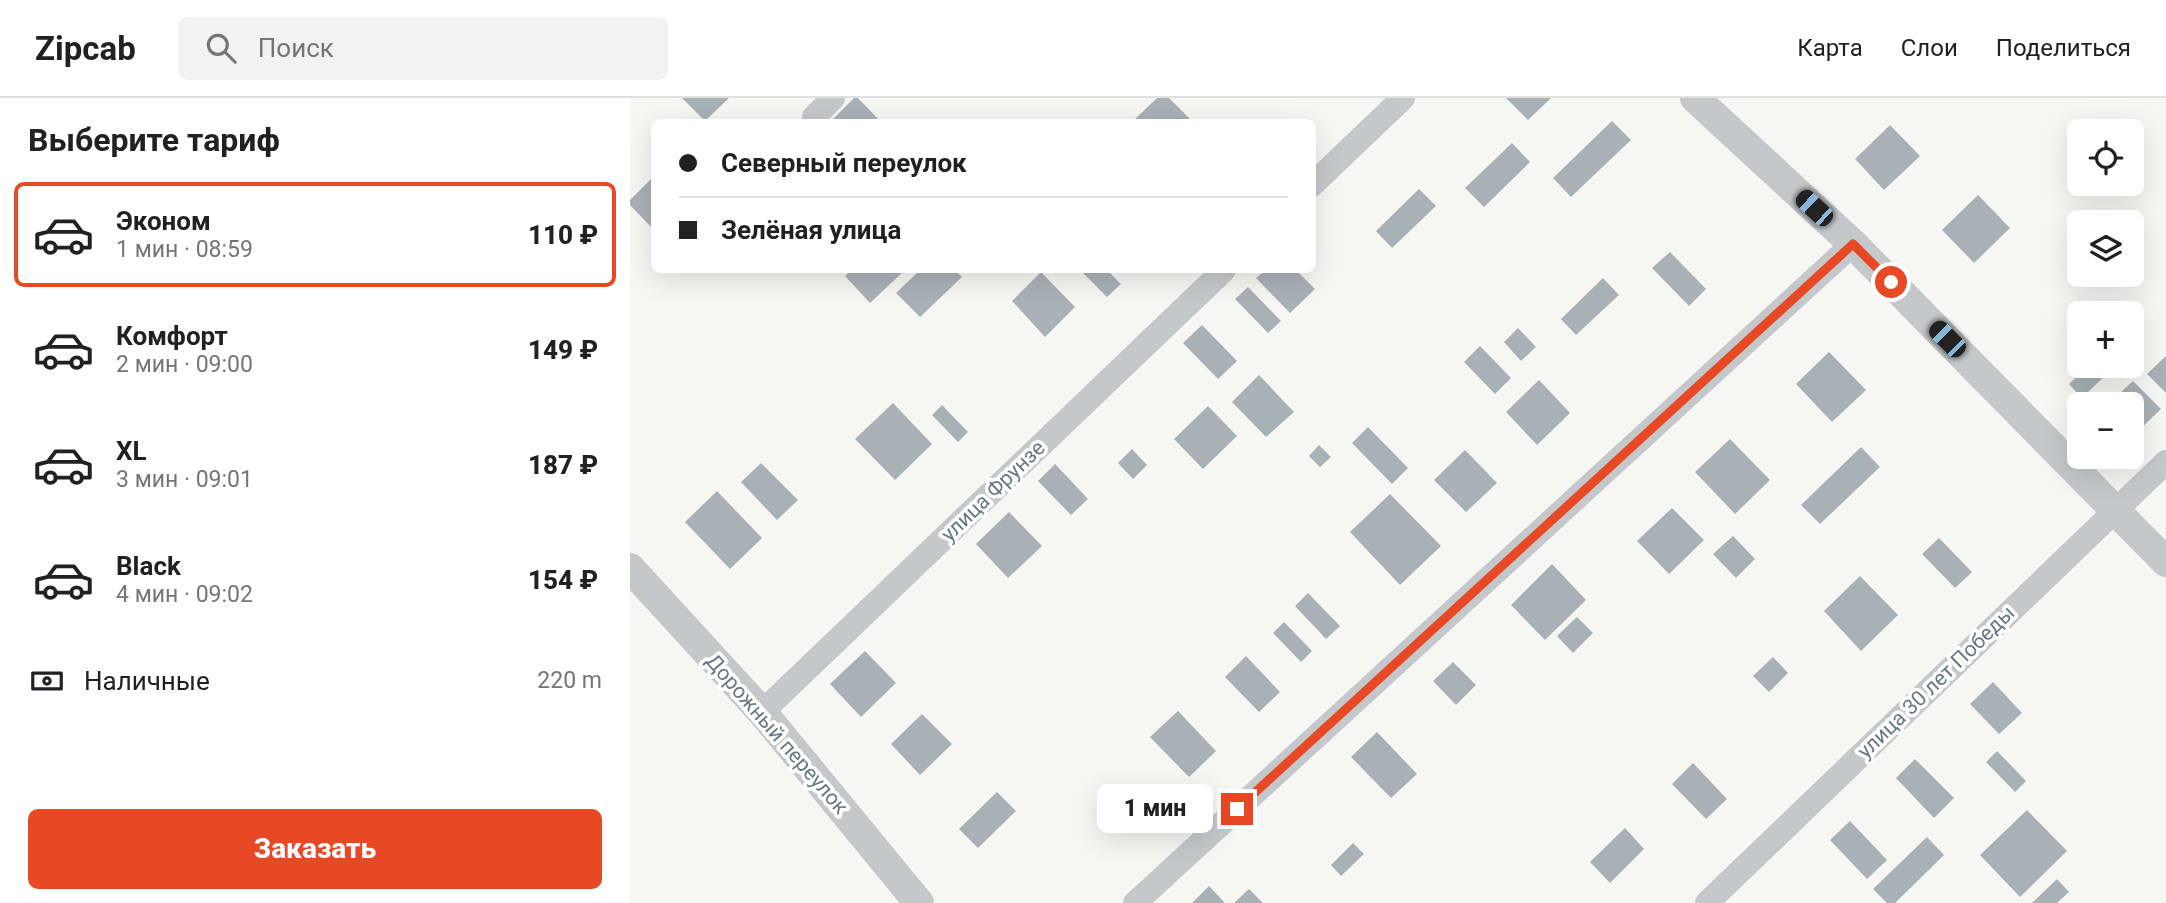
<!DOCTYPE html>
<html lang="ru">
<meta charset="utf-8">
<style>
:root{--surface:#fff;--page:#f2f2f2;--text:#202124;--muted:#757577;--line:#e0e0e0;--accent:#e64923}
body{margin:0;font-family:Roboto,sans-serif;background:var(--page);color:var(--text);height:100vh;display:flex;flex-direction:column;font-size:26px;white-space:nowrap}
*{box-sizing:border-box;margin:0}
p{font-size:23px;color:var(--muted)}
.icon{flex:none;width:38px;height:38px;fill:none;stroke:currentColor;stroke-width:2;stroke-linecap:round;stroke-linejoin:round}
.map{position:relative;flex:1;overflow:hidden}
.panel{display:flex;flex-direction:column;background:var(--surface);width:630px}
.panel>*{flex:none}
.hud{position:absolute;left:21px;top:21px;width:665px;height:154px;border-radius:10px;box-shadow:0 7px 28px #0002;display:grid;align-content:center;height:154px;padding:0 28px;background:var(--surface)}
.tools{position:absolute;left:1437px;top:21px;display:grid;gap:14px}
.tools a{display:grid;place-items:center;width:77px;height:77px;border-radius:10px;background:var(--surface);box-shadow:0 7px 28px #0002;font-size:35px}
.end{position:absolute;width:32px;height:32px;margin:-16px;border:9px solid #e64923;background:#fff;box-shadow:0 0 0 4px #fff}
.from{border-radius:50%}
.bubble{position:absolute;height:49px;border-radius:10px;background:var(--surface);box-shadow:0 7px 28px #0002;font-size:23px;font-weight:800;line-height:49px;text-align:center}
.car{position:absolute;width:21px;height:42px;margin:-21px -10px;border-radius:9px;box-shadow:0 0 5px 2px #0007;background:linear-gradient(#222 24%,#8ab4d8 0 40%,#222 0 76%,#8ab4d8 0 86%,#222 0)}
.hud b{display:flex;align-items:center;gap:24px;height:66px;font-size:26px}
.hud b+b{border-top:2px solid var(--line)}
.hud i{width:18px;height:18px;background:var(--text)}
ul{padding:0;list-style:none}
li{display:flex;align-items:center;gap:21px;height:105px;margin:0 14px 10px;padding:0 14px;border:4px solid transparent;border-radius:10px}
li div{flex:1}
li b{display:block;font-size:26px}
li em{font-style:normal;font-weight:800}
li.on{border-color:var(--accent)}
li>.icon{width:63px;height:63px;stroke-width:1.5}
h2{padding:0 28px;font-size:32px;line-height:84px}
.pay{display:flex;align-items:center;gap:18px;height:77px;padding:0 28px;font-size:26px}
.pay p{margin-inline-start:auto}
.primary-button{display:flex;gap:14px;margin-top:auto;padding:14px 28px}
.primary-button a{flex:1;height:80px;border-radius:10px;background:var(--accent);color:#fff;font-size:28px;font-weight:800;line-height:80px;text-align:center}
header{display:flex;align-items:center;gap:42px;box-sizing:border-box;height:98px;padding:0 35px;background:var(--surface);border-bottom:2px solid var(--line)}
header strong{font-size:33px}
nav{display:flex;gap:38px;margin-inline-start:auto;font-size:24px}
.search{width:490px;height:63px;background:var(--page);display:flex;align-items:center;gap:18px;box-sizing:border-box;padding:0 24px;border-radius:10px;color:var(--muted);font-size:26px}
main{display:flex;flex:1;min-height:0}
.map>svg:first-child{display:block}
.building{fill:#a8b1b6}
.lines{fill:none;stroke-linecap:round;stroke-linejoin:round}
.minor{stroke:#c4c8cb;stroke-width:24}
.tertiary{stroke:#c4c8cb;stroke-width:30}
.route{stroke:#e64923;stroke-width:9}
.labels{text-anchor:middle;stroke-width:7;stroke-linejoin:round;paint-order:stroke}
.street-label{font-size:21px;fill:#657885;stroke:#fff}
</style>
<header>
<strong>Zipcab</strong>
<div class="search"><svg class="icon" aria-label="search" viewBox="0 0 24 24"><circle cx="10" cy="10" r="6"/><path d="M15 15l6 6"/></svg>Поиск</div>
<nav><a>Карта</a><a>Слои</a><a>Поделиться</a></nav>
</header>
<main>
<section class="panel">
<h2>Выберите тариф</h2>
<ul>
<li class="on"><svg class="icon" aria-label="car" viewBox="0 0 24 24"><path d="M5 17H2v-5l4-1 3-4h7l3 4 3 1v5h-3M9 17h6M6 11h13"/><circle cx="7" cy="17" r="2"/><circle cx="17" cy="17" r="2"/></svg><div><b>Эконом</b><p>1 мин · 08:59</p></div><em>110 ₽</em></li>
<li><svg class="icon" aria-label="car" viewBox="0 0 24 24"><path d="M5 17H2v-5l4-1 3-4h7l3 4 3 1v5h-3M9 17h6M6 11h13"/><circle cx="7" cy="17" r="2"/><circle cx="17" cy="17" r="2"/></svg><div><b>Комфорт</b><p>2 мин · 09:00</p></div><em>149 ₽</em></li>
<li><svg class="icon" aria-label="car" viewBox="0 0 24 24"><path d="M5 17H2v-5l4-1 3-4h7l3 4 3 1v5h-3M9 17h6M6 11h13"/><circle cx="7" cy="17" r="2"/><circle cx="17" cy="17" r="2"/></svg><div><b>XL</b><p>3 мин · 09:01</p></div><em>187 ₽</em></li>
<li><svg class="icon" aria-label="car" viewBox="0 0 24 24"><path d="M5 17H2v-5l4-1 3-4h7l3 4 3 1v5h-3M9 17h6M6 11h13"/><circle cx="7" cy="17" r="2"/><circle cx="17" cy="17" r="2"/></svg><div><b>Black</b><p>4 мин · 09:02</p></div><em>154 ₽</em></li>
</ul>
<div class="pay"><svg class="icon" aria-label="cash" viewBox="0 0 24 24"><path d="M3 7h18v10H3z"/><circle cx="12" cy="12" r="2"/></svg>Наличные<p>220 m</p></div>
<div class="primary-button"><a>Заказать</a></div>
</section>
<div class="map">
<svg width="1536" height="805" viewBox="0 0 1536 805">
<rect width="100%" height="100%" fill="#f6f6f3"/>
<!-- building -->
<path class="building" d="M52 0H99L75 23Z
M224 0H228L251 24H205L202 22Z
M527 0H539L563 24H508L505 21Z
M876 0H921L898 22Z
M982 23 1001 42 941 99 923 80Z
M1260 27 1290 58 1254 92 1225 61Z
M882 45 900 64 854 109 835 90Z
M24 78V132L0 107V102Z
M789 91 806 108 762 150 746 133Z
M1348 97 1380 130 1344 165 1312 132Z
M1040 154 1076 191 1059 208 1022 170Z
M222 172H275L240 205 215 178Z
M290 172H325L332 179 290 219 266 195Z
M450 172H477L491 186 477 199Z
M636 172H666L685 191 660 215 626 180Z
M411 174 445 209 415 239 382 203Z
M973 180 989 197 946 237 931 221Z
M618 189 651 223 638 235 605 201Z
M572 227 607 263 588 281 553 245Z
M888 230 906 249 891 263 874 244Z
M850 248 881 280 865 296 834 264Z
M1199 254 1236 292 1202 324 1166 286Z
M1536 258V295L1517 276Z
M1458 268H1485L1452 300 1439 286Z
M629 277 664 314 636 339 602 304Z
M909 282 940 315 907 347 876 314Z
M1503 283 1531 311 1506 335 1502 330V306H1478Z
M263 305 302 346 265 382 225 341Z
M312 307 338 334 328 344 302 317Z
M578 308 607 338 573 371 544 341Z
M738 329 778 370 762 386 722 345Z
M1100 341 1140 382 1105 416 1065 374Z
M689 347 701 359 690 369 679 358Z
M1231 349 1250 369 1190 426 1171 407Z
M502 351 517 367 503 381 488 365Z
M835 352 867 385 836 414 804 382Z
M131 365 168 402 147 422 111 384Z
M425 366 458 401 441 417 408 383Z
M87 393 132 440 100 471 55 424Z
M760 396 811 448 770 487 720 434Z
M1042 410 1074 442 1039 476 1007 443Z
M379 414 412 448 378 480 346 446Z
M1103 438 1125 461 1106 480 1083 456Z
M1309 440 1342 474 1325 490 1292 456Z
M922 466 956 502 915 542 881 507Z
M1230 478 1268 517 1231 553 1194 513Z
M678 495 710 528 696 541 665 508Z
M947 519 963 535 943 555 927 538Z
M654 524 682 553 671 564 643 535Z
M235 553 266 585 231 619 200 586Z
M616 558 650 594 629 614 595 579Z
M1143 559 1158 575 1139 594 1123 578Z
M823 564 846 587 826 607 803 583Z
M1363 584 1392 615 1369 636 1340 606Z
M548 613 586 653 559 679 520 639Z
M292 616 322 646 290 677 261 646Z
M747 634 787 676 761 700 721 659Z
M1367 653 1396 683 1385 694 1356 664Z
M1285 661 1324 700 1304 720 1266 680Z
M1063 665 1097 701 1076 721 1042 686Z
M367 694 386 713 348 750 329 731Z
M1397 712 1437 753 1390 799 1350 757Z
M1220 723 1257 762 1237 781 1200 742Z
M995 730 1014 751 980 785 960 764Z
M1297 739 1314 757 1265 805H1257L1243 791Z
M723 745 734 756 711 778 701 767Z
M1427 781 1439 794 1427 805H1402Z
M579 788 595 805H562Z
M619 791 633 805H604Z"/>
<g class="lines">
<!-- minor -->
<path class="minor" d="M184 19 203 0
M682 87 773 0
M132 614 594 172
M505 805 1223 146
M1077 805 1536 364"/>
<!-- tertiary -->
<path class="tertiary" d="M1065 0 1223 146 1536 464
M0 470 132 614 289 805"/>
</g>
<g class="lines">
<!-- route -->
<path class="route" d="M607 711 1223 146 1261 184"/>
</g>
<g class="labels">
<!-- street labels -->
<g class="street-label">
<text transform="translate(363 393) rotate(-44)" y="7">улица Фрунзе</text>
<text transform="translate(1306 584) rotate(-44)" y="7">улица 30 лет Победы</text>
<text transform="translate(147 636) rotate(49)" y="7">Дорожный переулок</text>
</g>
</g>
</svg>
<div class="tools">
<a><svg class="icon" aria-label="locate" viewBox="0 0 24 24"><circle cx="12" cy="12" r="6"/><path d="M12 2v4M12 18v4M2 12h4M18 12h4"/></svg></a>
<a><svg class="icon" aria-label="layers" viewBox="0 0 24 24"><path d="M12 4l9 5-9 5-9-5zM3 14l9 5 9-5"/></svg></a>
<a>+</a>
<a>−</a>
</div>
<i class="end from" style="left:1261px;top:184px"></i>
<i class="end" style="left:607px;top:711px"></i>
<div class="bubble" style="left:467px;top:686px;width:116px">1 мин</div>
<i class="car" style="left:1184px;top:110px;rotate:313deg"></i>
<i class="car" style="left:1317px;top:241px;rotate:315deg"></i>
<div class="hud">
<b><i class="from"></i>Северный переулок</b>
<b><i></i>Зелёная улица</b>
</div>
</div>
</main>
